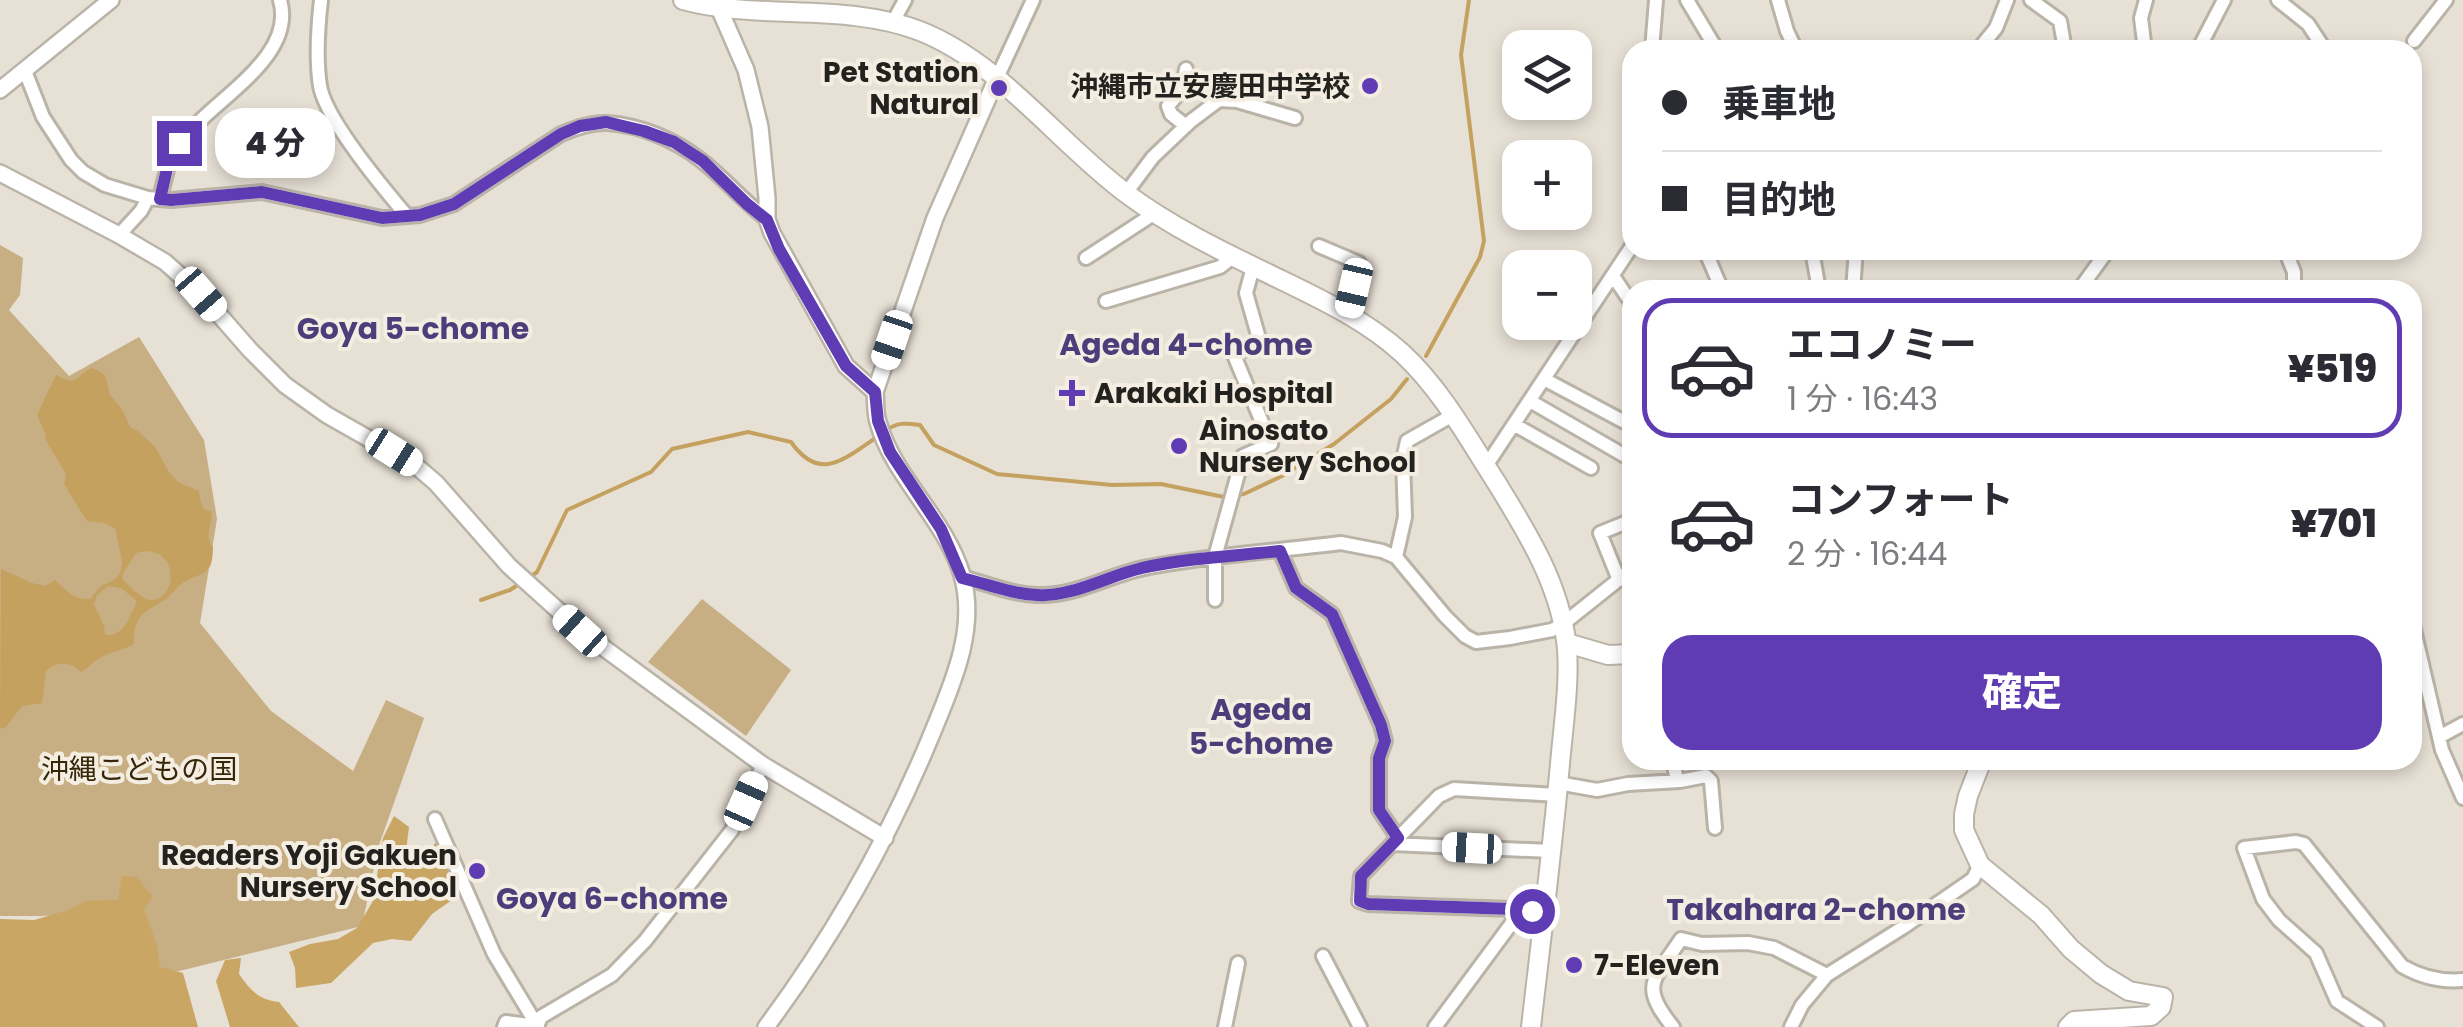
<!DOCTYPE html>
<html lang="ja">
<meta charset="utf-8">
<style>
:root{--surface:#fff;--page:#f2f2f3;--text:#2b2b33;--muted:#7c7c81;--line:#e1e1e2;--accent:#5f3cb4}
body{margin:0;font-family:Poppins,"Noto Sans JP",sans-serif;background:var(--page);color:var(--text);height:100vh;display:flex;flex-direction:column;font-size:38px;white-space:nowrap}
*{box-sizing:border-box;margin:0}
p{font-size:32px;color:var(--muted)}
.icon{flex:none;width:55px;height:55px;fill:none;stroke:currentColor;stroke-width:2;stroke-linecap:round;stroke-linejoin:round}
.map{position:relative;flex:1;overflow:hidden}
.details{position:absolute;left:1622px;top:280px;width:800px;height:490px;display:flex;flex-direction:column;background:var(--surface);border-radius:30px;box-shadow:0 5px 15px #0003}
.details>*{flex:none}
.hud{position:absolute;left:1622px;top:40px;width:800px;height:220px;border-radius:30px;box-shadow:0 5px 15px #0003;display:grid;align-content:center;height:220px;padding:0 40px;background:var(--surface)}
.controls{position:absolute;left:1502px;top:30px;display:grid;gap:20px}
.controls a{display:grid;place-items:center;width:90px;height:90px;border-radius:20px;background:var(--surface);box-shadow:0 5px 15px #0003;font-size:50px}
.end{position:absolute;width:45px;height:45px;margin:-22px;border:12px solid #5f3cb4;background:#fff;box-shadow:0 0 0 5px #fff}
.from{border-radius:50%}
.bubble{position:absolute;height:70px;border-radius:30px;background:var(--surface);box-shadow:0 5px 15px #0003;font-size:32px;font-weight:800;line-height:70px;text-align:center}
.car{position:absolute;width:30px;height:60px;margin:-30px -15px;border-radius:12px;box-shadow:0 0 8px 2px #0007;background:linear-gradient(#fff 24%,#345 0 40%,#fff 0 76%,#345 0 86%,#fff 0)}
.hud b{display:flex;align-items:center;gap:35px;height:95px;font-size:38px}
.hud b+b{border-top:2px solid var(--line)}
.hud i{width:25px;height:25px;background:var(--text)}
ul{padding:18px 0 0;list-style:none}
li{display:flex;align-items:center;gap:30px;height:140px;margin:0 20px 15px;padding:0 20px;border:5px solid transparent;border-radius:30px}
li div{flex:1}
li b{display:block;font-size:38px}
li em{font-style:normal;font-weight:800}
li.active{border-color:var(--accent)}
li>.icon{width:90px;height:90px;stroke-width:1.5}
.primary-button{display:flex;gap:20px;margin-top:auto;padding:20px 40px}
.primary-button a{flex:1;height:115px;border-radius:30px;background:var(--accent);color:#fff;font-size:40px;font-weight:800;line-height:115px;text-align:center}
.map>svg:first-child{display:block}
.green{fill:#c7ae83}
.forest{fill:#caa664}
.water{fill:#c5a15f;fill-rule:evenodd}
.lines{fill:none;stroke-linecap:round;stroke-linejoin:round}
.stream{stroke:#c5a15f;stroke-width:4}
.minor-casing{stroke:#bab3a8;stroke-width:18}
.tertiary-casing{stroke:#bab3a8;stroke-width:20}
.secondary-casing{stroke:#bab3a8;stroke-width:22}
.minor{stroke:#fff;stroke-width:12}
.tertiary{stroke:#fff;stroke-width:15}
.secondary{stroke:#fff;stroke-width:18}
.route{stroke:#5f3cb4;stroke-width:12}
.poi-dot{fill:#5f3cb4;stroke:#f4ede2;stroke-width:4}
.labels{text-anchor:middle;stroke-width:8;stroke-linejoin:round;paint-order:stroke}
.poi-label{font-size:28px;font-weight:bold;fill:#24221e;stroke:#f4ede2;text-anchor:end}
.park-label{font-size:28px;fill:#372709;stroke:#f4ede2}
.neighbourhood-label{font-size:30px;font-weight:bold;fill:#4b3e7b;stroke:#f4ede2}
</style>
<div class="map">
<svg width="2463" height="1027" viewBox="0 0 2463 1027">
<rect width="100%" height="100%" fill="#e7e0d5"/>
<!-- green -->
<path class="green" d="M0 245 23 258 20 295 9 310 69 376 139 337 204 440 217 519 200 623 271 711 353 771 386 700 424 718 378 848 362 926 159 976 139 910 41 916H0Z
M702 599 791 670 746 736 648 662Z"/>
<!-- forest -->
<path class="forest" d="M394 816 409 827 406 851 422 859 438 840 459 895 432 914 411 941 392 939 373 943 331 983 296 988 295 968 289 952 310 944 338 939 357 928 373 901 383 838Z
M122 876 137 877 153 897 144 909 157 946 160 967 183 973 198 1027H0V919L34 920 68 910 86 901 118 900Z
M241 958 239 974C250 990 259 1000 279 1002L299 1027H230L216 981 225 960Z"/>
<!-- water -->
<path class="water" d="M93 368 105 375 110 395 122 409 130 427 139 432 155 447 169 472 178 482 199 491 200 499 204 509 212 512C212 524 204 538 213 547 213 581 199 570 180 585 174 590 170 597 163 601 142 613 133 618 134 644 124 650 112 651 102 657 93 661 89 668 81 672 69 661 58 661 46 671L42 703 22 706 6 727 0 729 1 569 32 583 45 586 55 580C67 591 73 600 90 599 93 596 98 589 101 586 106 583 112 582 116 578 129 564 116 545 116 529L105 523 87 521 64 484 66 474 45 439 46 436 37 415 56 375C81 388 74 374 93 368ZM145 551C182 552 175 602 150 600 141 599 130 586 123 580L122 575 136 553ZM108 586 121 588 137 601C131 615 122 640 105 634L104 626 94 604 97 595Z"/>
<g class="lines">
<!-- stream -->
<path class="stream" d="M1426 356 1480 257 1484 241 1461 55 1469 0
M885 431C897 422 905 423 920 425L934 445 997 474 1112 485 1161 484 1224 497 1244 494 1282 476 1334 444 1391 399 1407 379
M530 577 537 572 567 510 651 472 672 449 748 432 791 442C820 483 844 459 877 437
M481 600 510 590 522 582"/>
<defs>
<path id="minor" d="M321 0C318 26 316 60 320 86 326 120 384 189 407 216
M1687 0 1717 50
M1778 0 1787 31 1796 50
M2031 0 2060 21 2065 50
M2278 0 2308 24 2325 50
M893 22 905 0
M2414 41 2446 0
M1652 50 1656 0
M1978 50 1996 28 2007 0
M2145 50 2141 18 2146 0
M2198 50 2224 0
M1186 69 1183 88 1168 106 1171 114 1186 126
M25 71 43 117 71 160 83 172 105 185 148 198 171 200 262 192 382 218 420 215 454 204 561 134C575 128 591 122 607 123 640 125 676 140 702 161 725 179 744 202 767 219
M996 80 1033 0
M1126 193 1153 157 1191 121 1219 100 1237 101 1295 118
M160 199C165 178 168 158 181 141 212 100 297 58 280 0
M119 235 141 211 148 198
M1319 246 1359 263 1347 314
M1705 250 1722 290
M1812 250 1819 290
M2285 250 2294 272V290
M1086 258 1155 213
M1613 276 1632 304
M1853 290 1856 250
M2079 290 2108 250
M1106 301 1220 267 1234 256
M1544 379 1632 426
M1530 401 1632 460
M1515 425 1591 468
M1486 466 1632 246
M1280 551 1296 588 1332 614 1381 725 1385 741 1379 758V810L1398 838
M1396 557 1405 517 1403 460 1407 441 1453 415
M962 577C988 584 1011 594 1037 595 1076 597 1112 573 1149 567 1213 555 1277 551 1341 543L1382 551 1396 557 1445 616 1465 636 1476 642 1510 638 1552 630 1563 624 1632 569
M1619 580 1600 533 1632 520
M1215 600V557L1243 456 1271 444 1234 355 1260 342 1246 293 1253 267
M2412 621 2442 750 2463 798
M2439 737 2463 724
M1673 760 1677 781
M1558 783 1597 790 1628 784 1680 781 1706 776 1711 781 1715 828
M435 819 494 954 538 1027
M1392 844 1551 851
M1527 913 1512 909 1368 904 1359 901 1361 876 1439 796 1454 789 1557 795
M1323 956 1360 1027
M537 1026 541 1017 612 975 645 941 732 830 763 765
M504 1027 506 1022 537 1026
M1225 1027 1238 963
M1435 1027 1517 916 1527 913
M1673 1027C1638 984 1655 979 1681 939L1702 944 1748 943 1774 948 1827 975
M1791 1027 1802 1005 1827 975 1902 928 1973 879 1980 865
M2377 1027 2337 1001 2316 953 2279 920 2263 899 2244 848 2296 842 2304 844 2402 966C2421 977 2441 982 2463 980"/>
<path id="tertiary" d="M719 8 746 70 760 127 767 198V219L772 233 846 366 875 392
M0 90 111 0
M0 173 119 235 165 262 201 294 250 350 285 385 327 415 415 465 436 483 509 566 581 631 763 765 885 838
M766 1027C833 937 888 840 931 736 951 687 978 630 962 575 945 518 893 477 878 422 875 413 876 402 875 392L935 218 996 80"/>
<path id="secondary" d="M683 0C760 21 844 2 920 31 1001 63 1058 143 1127 194 1170 226 1221 251 1269 274 1316 297 1363 318 1402 353 1442 390 1469 440 1498 485 1528 534 1558 582 1566 640 1571 677 1563 727 1560 764 1552 852 1541 940 1531 1027
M1567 643 1608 655 1632 654
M1982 760 1968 796 1964 814V830L1980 865 2041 915 2071 949 2101 974 2129 991 2163 997 2161 1007 2151 1016 2074 1021 2068 1027"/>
</defs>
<!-- minor casing -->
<use href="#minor" class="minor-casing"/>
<!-- tertiary casing -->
<use href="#tertiary" class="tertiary-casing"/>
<!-- secondary casing -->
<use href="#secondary" class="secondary-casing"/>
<!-- minor -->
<use href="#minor" class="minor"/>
<!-- tertiary -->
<use href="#tertiary" class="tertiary"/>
<!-- secondary -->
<use href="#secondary" class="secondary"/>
</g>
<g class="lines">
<!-- route -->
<path class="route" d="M179 143 169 160 160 199 171 200 262 192 382 218 420 215 454 204 561 134 580 126 606 122 644 131 674 142 703 161 747 204 767 220 779 249 846 366 875 392 878 421 890 452 941 529 962 578C988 584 1011 594 1037 595 1073 597 1107 576 1142 568 1187 558 1234 556 1280 551L1296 588 1332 614 1381 725 1385 741 1379 758V810L1398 838 1361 876 1360 901 1368 904 1512 909 1527 913 1532 911"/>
</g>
<!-- markers -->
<g class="poi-dot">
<circle cx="1370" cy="86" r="10"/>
<circle cx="999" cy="88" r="10"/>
<path d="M1067 378h10v10h10v10h-10v10h-10v-10h-10v-10h10z"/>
<circle cx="1179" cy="446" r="10"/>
<circle cx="477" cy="871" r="10"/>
<circle cx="1574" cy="965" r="10"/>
</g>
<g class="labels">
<!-- poi labels -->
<g class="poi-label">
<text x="979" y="82">Pet Station<tspan x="979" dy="32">Natural</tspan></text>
<text x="1350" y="96">沖縄市立安慶田中学校</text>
<text x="1094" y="403" text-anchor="start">Arakaki Hospital</text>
<text x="1199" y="440" text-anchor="start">Ainosato<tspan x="1199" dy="32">Nursery School</tspan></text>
<text x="457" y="865">Readers Yoji Gakuen<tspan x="457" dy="32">Nursery School</tspan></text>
<text x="1594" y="975" text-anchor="start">7-Eleven</text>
</g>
<!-- park labels -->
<g class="park-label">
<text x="139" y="779">沖縄こどもの国</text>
</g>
<!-- neighbourhood labels -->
<g class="neighbourhood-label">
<text x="413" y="339">Goya 5-chome</text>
<text x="1186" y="355">Ageda 4-chome</text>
<text x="1261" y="720">Ageda<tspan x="1261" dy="34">5-chome</tspan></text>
<text x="612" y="909">Goya 6-chome</text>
<text x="1816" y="920">Takahara 2-chome</text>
</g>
</g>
</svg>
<div class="controls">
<a><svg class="icon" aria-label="layers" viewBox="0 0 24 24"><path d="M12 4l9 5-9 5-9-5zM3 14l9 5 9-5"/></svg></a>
<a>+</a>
<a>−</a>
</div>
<i class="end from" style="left:1532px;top:911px"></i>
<i class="end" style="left:179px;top:143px"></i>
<div class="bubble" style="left:215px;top:108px;width:120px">4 分</div>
<i class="car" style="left:1354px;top:288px;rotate:193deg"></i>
<i class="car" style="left:201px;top:294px;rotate:139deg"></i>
<i class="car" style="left:892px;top:340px;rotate:199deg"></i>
<i class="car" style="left:394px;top:452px;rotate:122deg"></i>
<i class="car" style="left:580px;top:631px;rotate:312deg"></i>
<i class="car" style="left:746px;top:801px;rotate:24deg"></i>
<i class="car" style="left:1472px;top:848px;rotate:273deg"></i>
<div class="hud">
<b><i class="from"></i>乗車地</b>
<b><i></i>目的地</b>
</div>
<section class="details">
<ul>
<li class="active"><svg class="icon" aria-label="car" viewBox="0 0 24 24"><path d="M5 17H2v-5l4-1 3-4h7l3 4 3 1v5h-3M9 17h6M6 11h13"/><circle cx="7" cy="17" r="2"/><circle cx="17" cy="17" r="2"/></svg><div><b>エコノミー</b><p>1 分 · 16:43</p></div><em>¥519</em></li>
<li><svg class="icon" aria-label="car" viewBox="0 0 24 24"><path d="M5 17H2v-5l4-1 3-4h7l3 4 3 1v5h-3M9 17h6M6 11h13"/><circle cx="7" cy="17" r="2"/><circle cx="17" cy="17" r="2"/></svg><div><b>コンフォート</b><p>2 分 · 16:44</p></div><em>¥701</em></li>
</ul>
<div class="primary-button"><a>確定</a></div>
</section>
</div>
